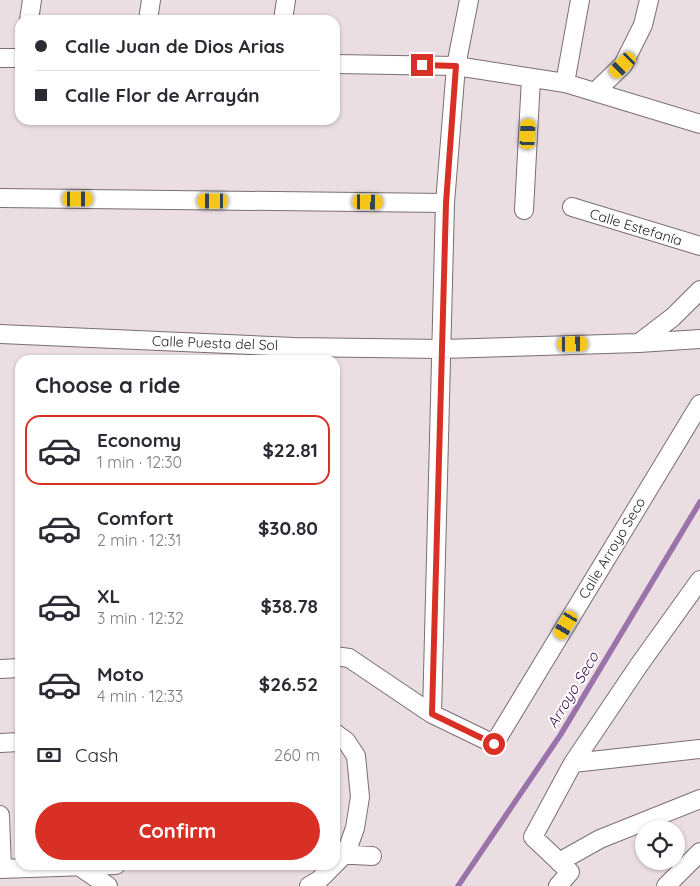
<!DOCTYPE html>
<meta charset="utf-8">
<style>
:root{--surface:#fff;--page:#f7f7f7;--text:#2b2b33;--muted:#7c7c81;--line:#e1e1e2;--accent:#d93025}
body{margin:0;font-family:Quicksand,sans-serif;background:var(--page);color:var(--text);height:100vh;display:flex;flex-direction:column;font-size:19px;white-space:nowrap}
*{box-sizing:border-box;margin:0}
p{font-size:16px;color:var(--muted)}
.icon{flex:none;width:28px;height:28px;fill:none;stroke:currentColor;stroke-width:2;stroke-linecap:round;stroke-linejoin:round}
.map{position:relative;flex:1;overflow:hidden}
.sheet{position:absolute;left:15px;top:355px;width:325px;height:515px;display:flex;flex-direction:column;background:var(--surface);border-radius:15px;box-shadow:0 1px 4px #0004}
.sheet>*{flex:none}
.hud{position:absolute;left:15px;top:15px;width:325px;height:110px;border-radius:15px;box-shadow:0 1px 4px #0004;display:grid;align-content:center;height:110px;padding:0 20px;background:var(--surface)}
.fabs{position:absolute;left:635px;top:820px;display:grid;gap:10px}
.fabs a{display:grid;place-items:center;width:50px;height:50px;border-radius:50%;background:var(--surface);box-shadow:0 1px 4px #0004;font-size:25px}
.end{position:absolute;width:22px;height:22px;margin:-11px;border:6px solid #d93025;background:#fff;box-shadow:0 0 0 2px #fff}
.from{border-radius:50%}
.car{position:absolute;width:15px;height:30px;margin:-15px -8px;border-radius:6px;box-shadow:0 0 4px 1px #0007;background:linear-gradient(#f5c518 24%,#345 0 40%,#f5c518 0 76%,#345 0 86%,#f5c518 0)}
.hud b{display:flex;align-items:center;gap:18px;height:48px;font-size:19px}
.hud b+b{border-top:1px solid var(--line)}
.hud i{width:12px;height:12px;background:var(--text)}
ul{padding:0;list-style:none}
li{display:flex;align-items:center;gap:15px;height:70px;margin:0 10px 8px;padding:0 10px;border:2px solid transparent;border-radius:15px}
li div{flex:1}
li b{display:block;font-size:19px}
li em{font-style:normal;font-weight:700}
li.active{border-color:var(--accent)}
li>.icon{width:45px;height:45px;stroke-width:1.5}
h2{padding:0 20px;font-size:22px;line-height:60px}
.pay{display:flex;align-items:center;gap:12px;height:55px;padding:0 20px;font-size:19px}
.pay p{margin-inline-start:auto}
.cta{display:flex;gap:10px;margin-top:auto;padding:10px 20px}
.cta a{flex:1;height:58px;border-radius:30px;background:var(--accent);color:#fff;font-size:20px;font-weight:700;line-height:58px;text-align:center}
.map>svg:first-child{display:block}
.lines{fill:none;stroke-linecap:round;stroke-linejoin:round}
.stream{stroke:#9a73aa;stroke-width:5.5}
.street-casing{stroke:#796e71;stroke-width:20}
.street{stroke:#fff;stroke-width:18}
.route{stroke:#d93025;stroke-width:6}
.labels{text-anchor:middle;stroke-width:4;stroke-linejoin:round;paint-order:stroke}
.street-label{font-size:14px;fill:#262223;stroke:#fff}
.water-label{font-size:15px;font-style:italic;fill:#400b50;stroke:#fff}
</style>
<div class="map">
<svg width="700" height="886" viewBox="0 0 700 886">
<rect width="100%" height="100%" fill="#ebdee2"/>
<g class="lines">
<!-- stream -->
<path class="stream" d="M458 886 561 734 700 502"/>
<defs>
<path id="street" d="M29 20 32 0
M148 20 151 0
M283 20 286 0
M0 58H20
M335 64 456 66 565 83 700 124
M565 83 580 0
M595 92 623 65 643 25 649 0
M0 198 445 203
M572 207 700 246
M524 210 531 78
M0 334 294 347 442 349 639 343 700 339
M639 343 673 317 700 290
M335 656 349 658 432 714 494 744 700 404
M0 669 20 668
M432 714 445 203 456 66 469 0
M335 733 346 741 356 756 360 797 355 828 346 853 335 864
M0 743 20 742
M573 763 700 749
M0 815 2 869
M335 854 372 856
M559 862 600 839 700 799
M80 867 108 886
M0 869 116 865
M309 886 319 880 334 865
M558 886 570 872 533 837 573 763 639 665 700 580
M666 886 700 852"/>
</defs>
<!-- street casing -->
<use href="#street" class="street-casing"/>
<!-- street -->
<use href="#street" class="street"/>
</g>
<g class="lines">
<!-- route -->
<path class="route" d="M422 65 456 66 446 203 432 714 494 744"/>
</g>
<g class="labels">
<!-- street labels -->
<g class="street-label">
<text transform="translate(636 227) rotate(17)" y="5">Calle Estefanía</text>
<text transform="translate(215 343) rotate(2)" y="5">Calle Puesta del Sol</text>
<text transform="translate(612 548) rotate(-59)" y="5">Calle Arroyo Seco</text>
</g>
<!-- water labels -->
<g class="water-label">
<text transform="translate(573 690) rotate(-59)" y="5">Arroyo Seco</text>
</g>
</g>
</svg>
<div class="fabs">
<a><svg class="icon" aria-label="locate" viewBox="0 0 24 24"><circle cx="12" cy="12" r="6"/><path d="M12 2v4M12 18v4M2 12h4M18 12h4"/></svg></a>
</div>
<i class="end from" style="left:494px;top:744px"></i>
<i class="end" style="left:422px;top:65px"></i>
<i class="car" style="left:623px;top:65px;rotate:226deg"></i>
<i class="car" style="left:528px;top:134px;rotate:3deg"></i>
<i class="car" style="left:78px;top:199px;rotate:90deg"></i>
<i class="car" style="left:213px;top:201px;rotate:270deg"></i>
<i class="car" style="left:368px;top:202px;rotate:91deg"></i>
<i class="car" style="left:573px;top:344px;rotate:89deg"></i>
<i class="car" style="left:566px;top:625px;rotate:211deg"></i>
<div class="hud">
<b><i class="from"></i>Calle Juan de Dios Arias</b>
<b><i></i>Calle Flor de Arrayán</b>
</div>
<section class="sheet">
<h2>Choose a ride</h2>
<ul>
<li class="active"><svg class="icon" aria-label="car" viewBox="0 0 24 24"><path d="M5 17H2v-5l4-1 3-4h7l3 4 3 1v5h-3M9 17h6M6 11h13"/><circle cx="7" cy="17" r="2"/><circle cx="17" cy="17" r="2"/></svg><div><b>Economy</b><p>1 min · 12:30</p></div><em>$22.81</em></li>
<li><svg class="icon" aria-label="car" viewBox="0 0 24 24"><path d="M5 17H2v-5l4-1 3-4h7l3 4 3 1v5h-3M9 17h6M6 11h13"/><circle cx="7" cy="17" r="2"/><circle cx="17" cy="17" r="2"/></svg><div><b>Comfort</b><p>2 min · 12:31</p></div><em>$30.80</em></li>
<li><svg class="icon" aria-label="car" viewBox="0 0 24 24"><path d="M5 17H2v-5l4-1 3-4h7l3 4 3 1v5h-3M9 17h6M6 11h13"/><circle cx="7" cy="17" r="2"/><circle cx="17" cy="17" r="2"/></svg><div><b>XL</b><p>3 min · 12:32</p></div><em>$38.78</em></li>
<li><svg class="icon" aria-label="car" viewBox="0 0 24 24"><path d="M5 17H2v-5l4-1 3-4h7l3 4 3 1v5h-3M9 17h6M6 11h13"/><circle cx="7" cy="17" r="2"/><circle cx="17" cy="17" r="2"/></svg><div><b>Moto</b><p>4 min · 12:33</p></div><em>$26.52</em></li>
</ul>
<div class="pay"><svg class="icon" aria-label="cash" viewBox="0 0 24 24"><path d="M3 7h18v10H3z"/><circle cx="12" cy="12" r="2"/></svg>Cash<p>260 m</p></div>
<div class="cta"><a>Confirm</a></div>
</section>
</div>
